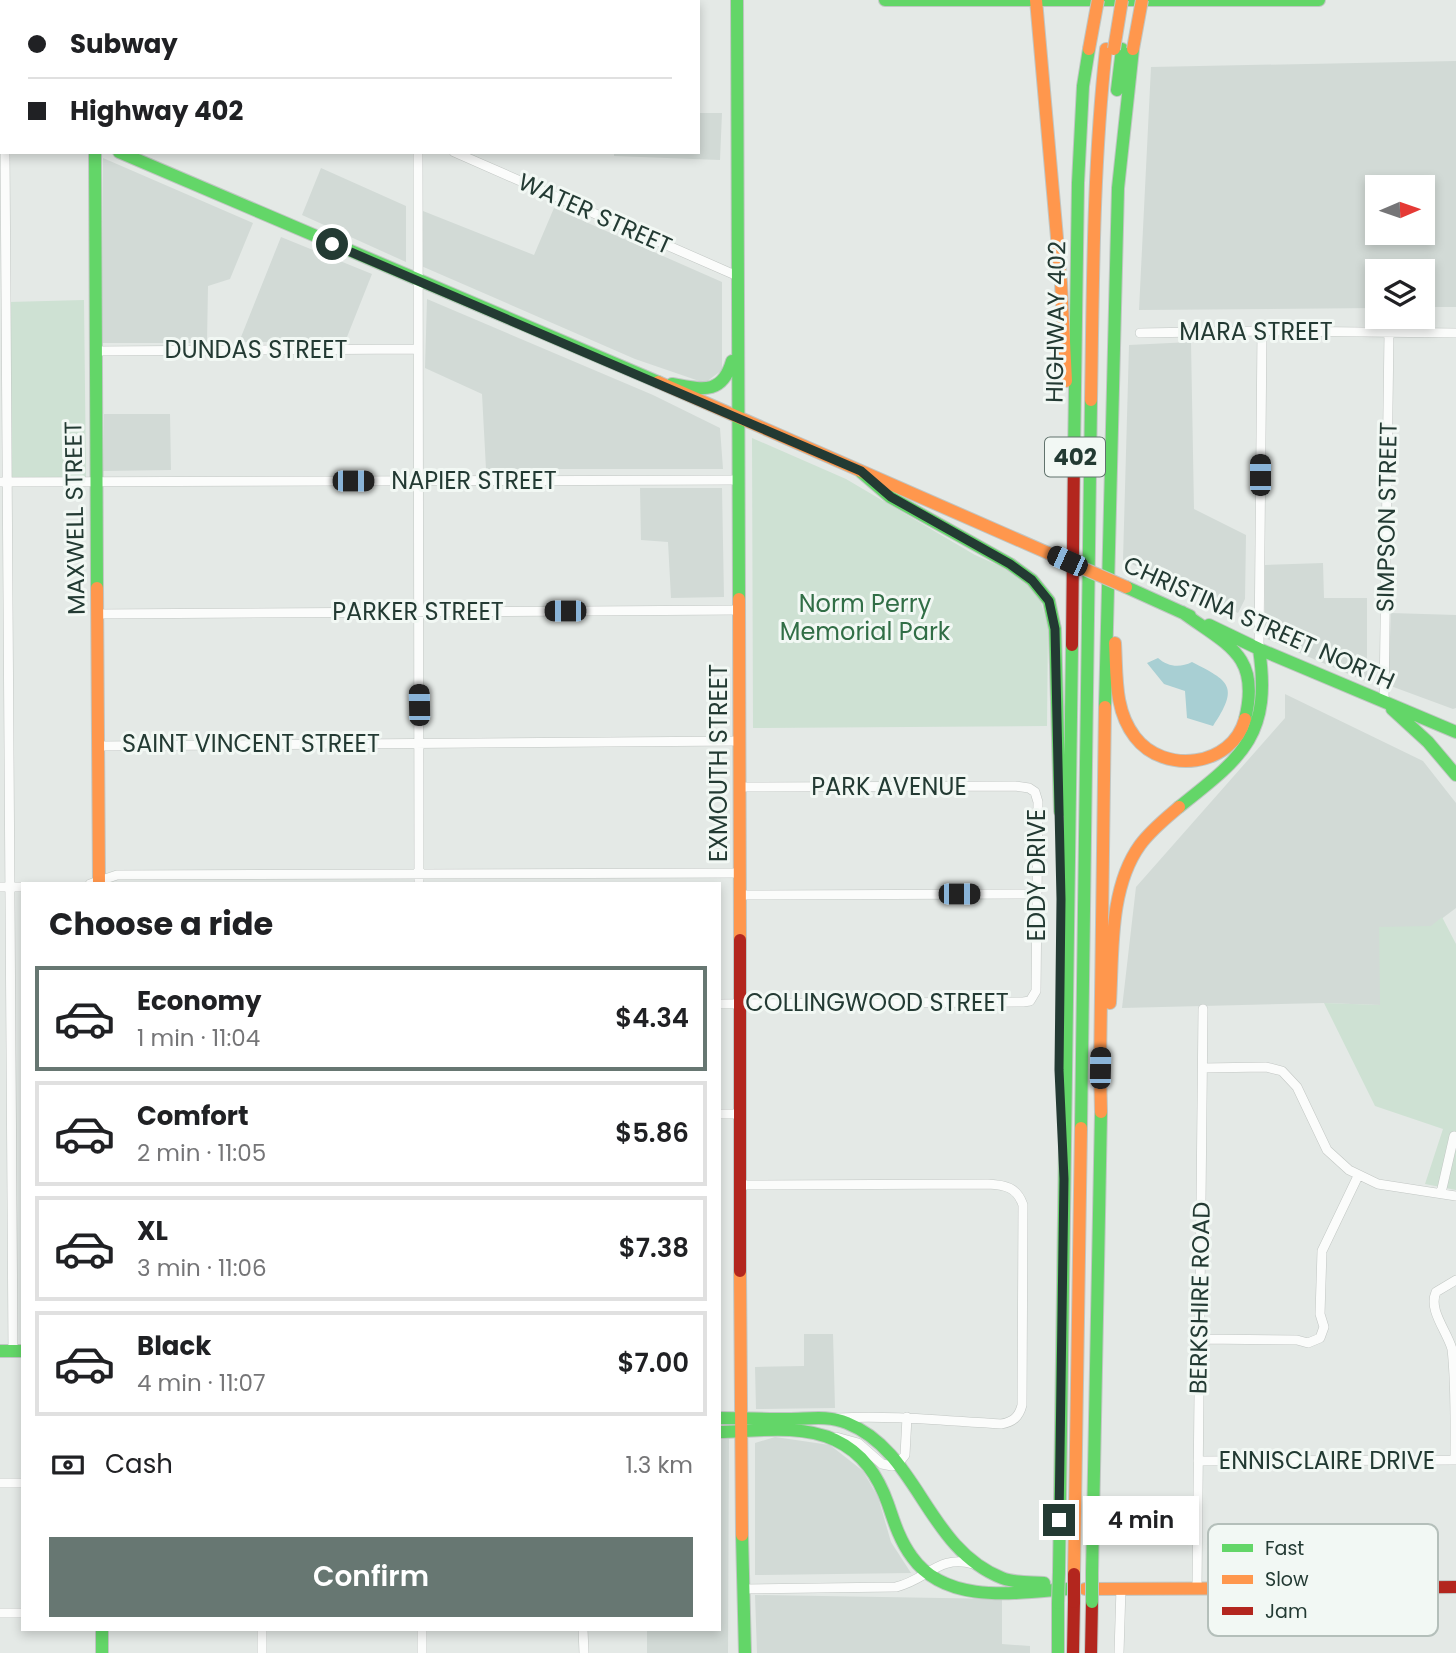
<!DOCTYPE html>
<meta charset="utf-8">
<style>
:root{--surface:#fff;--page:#f6f6f6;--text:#202124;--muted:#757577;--line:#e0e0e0;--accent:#677772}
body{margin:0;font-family:Poppins,sans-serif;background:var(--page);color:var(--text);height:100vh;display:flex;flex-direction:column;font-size:26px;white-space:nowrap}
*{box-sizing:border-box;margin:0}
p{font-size:23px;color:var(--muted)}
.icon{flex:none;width:38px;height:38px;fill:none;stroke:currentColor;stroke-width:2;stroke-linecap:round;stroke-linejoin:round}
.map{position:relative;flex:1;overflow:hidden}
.panel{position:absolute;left:21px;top:882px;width:700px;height:749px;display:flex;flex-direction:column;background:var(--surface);border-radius:0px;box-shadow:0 4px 10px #0003}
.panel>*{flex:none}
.guide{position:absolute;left:0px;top:0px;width:700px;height:154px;box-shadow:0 4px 10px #0003;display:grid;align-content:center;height:154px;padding:0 28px;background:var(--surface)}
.needle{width:46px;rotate:88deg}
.fabs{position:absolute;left:1365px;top:175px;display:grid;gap:14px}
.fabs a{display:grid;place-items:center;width:70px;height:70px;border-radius:0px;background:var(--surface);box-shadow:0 4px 10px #0003;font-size:35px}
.end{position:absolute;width:32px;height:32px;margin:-16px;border:9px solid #233a33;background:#fff;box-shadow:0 0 0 4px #fff}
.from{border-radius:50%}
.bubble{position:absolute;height:49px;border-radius:0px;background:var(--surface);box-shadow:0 4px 10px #0003;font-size:23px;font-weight:600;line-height:49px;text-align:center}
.car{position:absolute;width:21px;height:42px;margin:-21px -10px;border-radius:9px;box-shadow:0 0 5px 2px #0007;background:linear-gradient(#222 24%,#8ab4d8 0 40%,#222 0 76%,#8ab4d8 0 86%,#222 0)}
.guide b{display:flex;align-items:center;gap:24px;height:66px;font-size:26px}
.guide b+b{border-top:2px solid var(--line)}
.guide i{width:18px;height:18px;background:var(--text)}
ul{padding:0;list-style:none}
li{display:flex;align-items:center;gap:21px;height:105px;margin:0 14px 10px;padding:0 14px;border:4px solid var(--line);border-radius:0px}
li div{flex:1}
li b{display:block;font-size:26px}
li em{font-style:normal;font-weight:600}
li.current{border-color:var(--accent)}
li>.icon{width:63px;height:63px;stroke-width:1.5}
h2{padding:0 28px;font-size:32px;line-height:84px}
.pay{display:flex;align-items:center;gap:18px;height:77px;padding:0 28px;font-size:26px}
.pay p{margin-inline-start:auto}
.action{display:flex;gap:14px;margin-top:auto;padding:14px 28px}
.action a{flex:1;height:80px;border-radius:0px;background:var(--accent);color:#fff;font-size:28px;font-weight:600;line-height:80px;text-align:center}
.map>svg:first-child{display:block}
.built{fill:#d2dad6;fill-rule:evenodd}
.green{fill:#cee1d3}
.water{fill:#a8cfd3}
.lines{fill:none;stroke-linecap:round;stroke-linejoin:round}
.street-casing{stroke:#c1c6c3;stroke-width:10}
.fast-casing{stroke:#c0c6c3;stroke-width:14}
.slow-casing{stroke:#c0c6c3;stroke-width:14}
.jam-casing{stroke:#c0c6c3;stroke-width:14}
.street{stroke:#fbfcfb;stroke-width:9}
.fast{stroke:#63d668;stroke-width:12}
.slow{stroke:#ff974d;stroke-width:12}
.jam{stroke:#b3261e;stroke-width:12}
.rail{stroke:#c7cac9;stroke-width:2.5;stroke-dasharray:14 7;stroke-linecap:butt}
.fast-bridge-casing{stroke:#c0c6c3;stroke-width:14;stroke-linecap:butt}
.slow-bridge-casing{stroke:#c0c6c3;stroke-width:14;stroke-linecap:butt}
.jam-bridge-casing{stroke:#c0c6c3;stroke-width:14;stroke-linecap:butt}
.fast-bridge{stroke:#63d668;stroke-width:12}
.slow-bridge{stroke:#ff974d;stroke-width:12}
.jam-bridge{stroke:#b3261e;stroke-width:12}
.route{stroke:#233a33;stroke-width:9}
.labels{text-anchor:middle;stroke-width:6;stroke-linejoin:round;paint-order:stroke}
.shield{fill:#f2f8f4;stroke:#61736d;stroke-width:2}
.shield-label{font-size:23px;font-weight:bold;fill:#233a33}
.street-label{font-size:24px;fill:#233a33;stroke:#f2f8f4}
.park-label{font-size:24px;fill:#316e46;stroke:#f2f8f4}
.key{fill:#f2f8f4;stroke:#b4bfba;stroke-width:2}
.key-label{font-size:19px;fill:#233a33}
</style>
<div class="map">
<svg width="1456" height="1653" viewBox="0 0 1456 1653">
<rect width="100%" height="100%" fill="#e4e9e6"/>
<!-- built -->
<path class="built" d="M1456 61V307H1423V271H1377V308L1139 310 1151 67ZM1377 187H1423V233H1377Z
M698 113H722L720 160 614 156V152H698Z
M103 158 253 223 230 279 208 286 207 343H102Z
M321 168 406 206V262L302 215Z
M554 208 722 282V370L705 383 635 359 419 265 423 211 534 255Z
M281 237 372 274 345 342H239Z
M427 299 653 395 720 428 723 469H486L482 394 425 368Z
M1191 342 1194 509 1246 535 1245 599 1238 613 1123 560 1129 345Z
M104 414H170L171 470 103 471Z
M640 488H722L724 597 671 598 668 542 641 540Z
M1323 563 1324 598H1367V682L1265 638V565Z
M1391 613 1456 615V708L1453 709 1388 685Z
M1285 694 1423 761 1456 803V908L1432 926 1380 1005 1324 1003 1122 1008 1136 887 1285 718Z
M804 1334H833L835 1408 756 1409 755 1367 804 1366Z
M775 1437 830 1445 863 1471 878 1497 891 1542 911 1573 755 1575V1443Z
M719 1438H729L728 1653H647V1629H719Z
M755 1595 1002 1599V1644L1030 1646V1653H757Z"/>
<!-- green -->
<path class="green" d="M84 300 86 477H9V302Z
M752 438 846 479 975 555 1002 567 1028 586 1041 602 1048 627 1047 726 753 728Z
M1442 917 1456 944V1190L1425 1184 1443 1129 1375 1106 1324 1003 1380 1005 1379 927 1431 926Z"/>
<!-- water -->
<path class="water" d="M1158 658C1168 667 1180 668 1192 662 1229 681 1240 686 1213 726L1187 718 1185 691 1164 684 1147 663Z"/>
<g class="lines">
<defs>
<path id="street" d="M416 0V2
M5 152 13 1351
M418 152 419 884
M454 152 735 275
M1140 333 1262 331 1456 333
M95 351 417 349
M0 482 739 480
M97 614 740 610
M1259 649 1262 331
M1384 701 1389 333
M99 746 740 741
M90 884 117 875 740 873
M0 887H23
M740 895 1037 894
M719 1004 1023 1002 1030 1001 1036 991 1038 802 1035 792 1029 788 1015 786 740 787
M1203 1068 1266 1067 1282 1071 1297 1087 1327 1150 1349 1170 1378 1184 1456 1196
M719 1114H741
M741 1185 988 1184C1005 1185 1017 1187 1023 1205L1022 1405C1019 1417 1013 1422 1001 1424 946 1421 892 1415 837 1418
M1441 1193 1454 1136
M1199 1339 1297 1340 1308 1343 1320 1338 1324 1327 1320 1314 1322 1251 1358 1176
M836 1437 858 1443 882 1464 892 1466 898 1464 905 1455 907 1417
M1455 1460C1455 1424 1456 1384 1452 1349 1447 1331 1428 1310 1436 1292L1456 1280
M1198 1461 1456 1460
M0 1483H23
M1197 1587 1203 1009
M744 1589 896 1587C927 1580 939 1554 973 1564
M0 1613H23
M262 1629V1653
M422 1629V1653
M583 1629 584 1653
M1119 1653 1121 1588"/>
<path id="fast" d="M97 0V2
M737 0 739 599
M885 0H1319
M1117 90 1122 49
M95 152 97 588
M119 152 658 382
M672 384C701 389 722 396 732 361
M1074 454 1078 183 1083 86 1089 49
M861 472 890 497 1010 564 1032 580 1049 601 1055 629 1060 811
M1126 587 1190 616
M1182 612C1227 645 1261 655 1245 719
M1209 625 1259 649 1456 732
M1105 707 1118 188 1133 49
M1392 709 1428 742 1456 775
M1179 807C1242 757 1272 736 1259 649
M1081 1128 1091 400
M0 1351H23
M719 1418C742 1418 765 1419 788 1419 808 1419 828 1415 847 1423 919 1452 926 1548 1002 1578 1015 1583 1030 1582 1044 1583
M719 1432C756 1431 801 1424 835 1440 863 1453 878 1476 888 1504 894 1522 900 1541 912 1557 946 1605 1017 1593 1067 1589
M742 1535 745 1653
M1059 1572 1072 645
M1092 1573 1101 1112
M1058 1603V1653
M102 1629V1653"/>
<path id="slow" d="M1036 0 1061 283 1066 381
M658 382 1048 553
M1091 400C1093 283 1093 166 1106 49
M97 588 99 884
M739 599 740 940
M1115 643C1117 676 1114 710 1135 737 1164 775 1232 767 1245 719
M1110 1003C1113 952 1109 888 1140 845 1151 830 1165 819 1179 807
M1101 1112 1100 1068 1105 707
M740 1271 742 1535
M1074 1574 1081 1128
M1085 1589 1322 1588"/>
<path id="jam" d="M0 106 2 107
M1072 645 1074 454
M740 1271V940
M1322 1588 1456 1587
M1073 1653 1074 1602
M1091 1653 1092 1602"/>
</defs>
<!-- street casing -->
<use href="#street" class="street-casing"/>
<!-- fast casing -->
<use href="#fast" class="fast-casing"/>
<!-- slow casing -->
<use href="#slow" class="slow-casing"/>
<!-- jam casing -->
<use href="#jam" class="jam-casing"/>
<!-- street -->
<use href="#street" class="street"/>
<!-- fast -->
<use href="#fast" class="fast"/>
<!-- slow -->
<use href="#slow" class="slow"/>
<!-- jam -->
<use href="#jam" class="jam"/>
<!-- rail -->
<path class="rail" d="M397 0 414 2
M460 2 472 0"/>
<defs>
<path id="fast-bridge" d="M1092 1573V1602
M1058 1603 1059 1572"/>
<path id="slow-bridge" d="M1089 49 1098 0
M1114 49 1122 0
M1133 49 1142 0
M1048 553 1126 587"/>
<path id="jam-bridge" d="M1074 1574V1602"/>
</defs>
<!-- fast-bridge casing -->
<use href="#fast-bridge" class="fast-bridge-casing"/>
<!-- slow-bridge casing -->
<use href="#slow-bridge" class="slow-bridge-casing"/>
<!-- jam-bridge casing -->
<use href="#jam-bridge" class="jam-bridge-casing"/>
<!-- fast-bridge -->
<use href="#fast-bridge" class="fast-bridge"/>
<!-- slow-bridge -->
<use href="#slow-bridge" class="slow-bridge"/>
<!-- jam-bridge -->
<use href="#jam-bridge" class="jam-bridge"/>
</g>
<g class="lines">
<!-- route -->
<path class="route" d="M332 244 861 471 891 497 1010 564 1032 580 1049 601 1055 629 1061 899 1059 1070 1064 1179 1059 1520"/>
</g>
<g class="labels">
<!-- shield labels -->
<rect class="shield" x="1045" y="437.5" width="60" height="39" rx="5"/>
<g class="shield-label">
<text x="1075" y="465">402</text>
</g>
<!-- street labels -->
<g class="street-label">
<text transform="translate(595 214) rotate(24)" y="8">WATER STREET</text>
<text transform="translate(1056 322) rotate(-89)" y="8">HIGHWAY 402</text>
<text x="1256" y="340">MARA STREET</text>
<text x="256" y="358">DUNDAS STREET</text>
<text x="474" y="489">NAPIER STREET</text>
<text transform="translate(1387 517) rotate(-89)" y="8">SIMPSON STREET</text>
<text transform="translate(75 518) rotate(-91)" y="8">MAXWELL STREET</text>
<text x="418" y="620">PARKER STREET</text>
<text transform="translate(1259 623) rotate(24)" y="8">CHRISTINA STREET NORTH</text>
<text x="251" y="752">SAINT VINCENT STREET</text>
<text transform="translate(719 763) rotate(-90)" y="8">EXMOUTH STREET</text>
<text x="889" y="795">PARK AVENUE</text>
<text transform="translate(1037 875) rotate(-90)" y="8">EDDY DRIVE</text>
<text x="877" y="1011">COLLINGWOOD STREET</text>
<text transform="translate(1200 1298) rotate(-89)" y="8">BERKSHIRE ROAD</text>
<text x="1327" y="1469">ENNISCLAIRE DRIVE</text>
</g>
<!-- park labels -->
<g class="park-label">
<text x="865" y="612">Norm Perry<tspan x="865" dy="28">Memorial Park</tspan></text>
</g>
</g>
<!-- legend -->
<rect x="1208" y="1524" width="230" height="112" rx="10" class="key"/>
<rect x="1222" y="1544" width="31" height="8" fill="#63d668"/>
<rect x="1222" y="1575" width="31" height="9" fill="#ff974d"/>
<rect x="1222" y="1607" width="31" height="8" fill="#b3261e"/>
<g class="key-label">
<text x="1265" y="1555">Fast</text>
<text x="1265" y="1586">Slow</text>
<text x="1265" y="1618">Jam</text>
</g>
</svg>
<div class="fabs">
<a><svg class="needle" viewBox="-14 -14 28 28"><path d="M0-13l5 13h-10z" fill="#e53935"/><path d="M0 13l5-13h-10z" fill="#757577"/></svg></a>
<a><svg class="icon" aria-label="layers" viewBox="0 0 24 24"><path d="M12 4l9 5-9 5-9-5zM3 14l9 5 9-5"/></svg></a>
</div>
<i class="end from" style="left:332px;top:244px"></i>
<i class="end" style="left:1059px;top:1520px"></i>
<div class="bubble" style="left:1083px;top:1496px;width:116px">4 min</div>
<i class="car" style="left:1260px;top:475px;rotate:0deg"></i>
<i class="car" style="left:353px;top:481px;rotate:90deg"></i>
<i class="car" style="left:1067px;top:561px;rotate:294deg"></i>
<i class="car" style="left:565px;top:611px;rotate:270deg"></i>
<i class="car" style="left:419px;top:705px;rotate:359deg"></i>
<i class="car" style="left:959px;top:894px;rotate:90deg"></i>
<i class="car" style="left:1100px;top:1068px;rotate:1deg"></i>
<div class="guide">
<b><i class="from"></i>Subway</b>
<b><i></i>Highway 402</b>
</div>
<section class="panel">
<h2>Choose a ride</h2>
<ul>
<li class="current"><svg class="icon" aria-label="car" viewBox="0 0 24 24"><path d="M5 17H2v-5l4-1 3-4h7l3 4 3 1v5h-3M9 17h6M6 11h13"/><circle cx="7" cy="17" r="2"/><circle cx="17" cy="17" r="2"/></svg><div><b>Economy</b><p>1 min · 11:04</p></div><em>$4.34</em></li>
<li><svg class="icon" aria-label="car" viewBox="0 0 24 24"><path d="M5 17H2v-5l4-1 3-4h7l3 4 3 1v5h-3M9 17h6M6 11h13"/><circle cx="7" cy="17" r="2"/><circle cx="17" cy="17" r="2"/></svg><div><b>Comfort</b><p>2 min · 11:05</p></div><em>$5.86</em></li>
<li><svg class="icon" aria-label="car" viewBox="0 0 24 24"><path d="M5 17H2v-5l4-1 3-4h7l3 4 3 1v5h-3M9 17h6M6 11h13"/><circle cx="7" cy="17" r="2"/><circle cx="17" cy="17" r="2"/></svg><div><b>XL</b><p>3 min · 11:06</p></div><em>$7.38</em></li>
<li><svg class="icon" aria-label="car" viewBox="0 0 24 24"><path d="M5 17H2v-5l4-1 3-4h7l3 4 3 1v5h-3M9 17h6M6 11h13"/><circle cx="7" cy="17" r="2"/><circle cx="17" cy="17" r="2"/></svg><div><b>Black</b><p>4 min · 11:07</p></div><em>$7.00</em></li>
</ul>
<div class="pay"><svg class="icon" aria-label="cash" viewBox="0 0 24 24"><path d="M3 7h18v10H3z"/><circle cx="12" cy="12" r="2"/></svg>Cash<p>1.3 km</p></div>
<div class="action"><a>Confirm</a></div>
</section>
</div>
